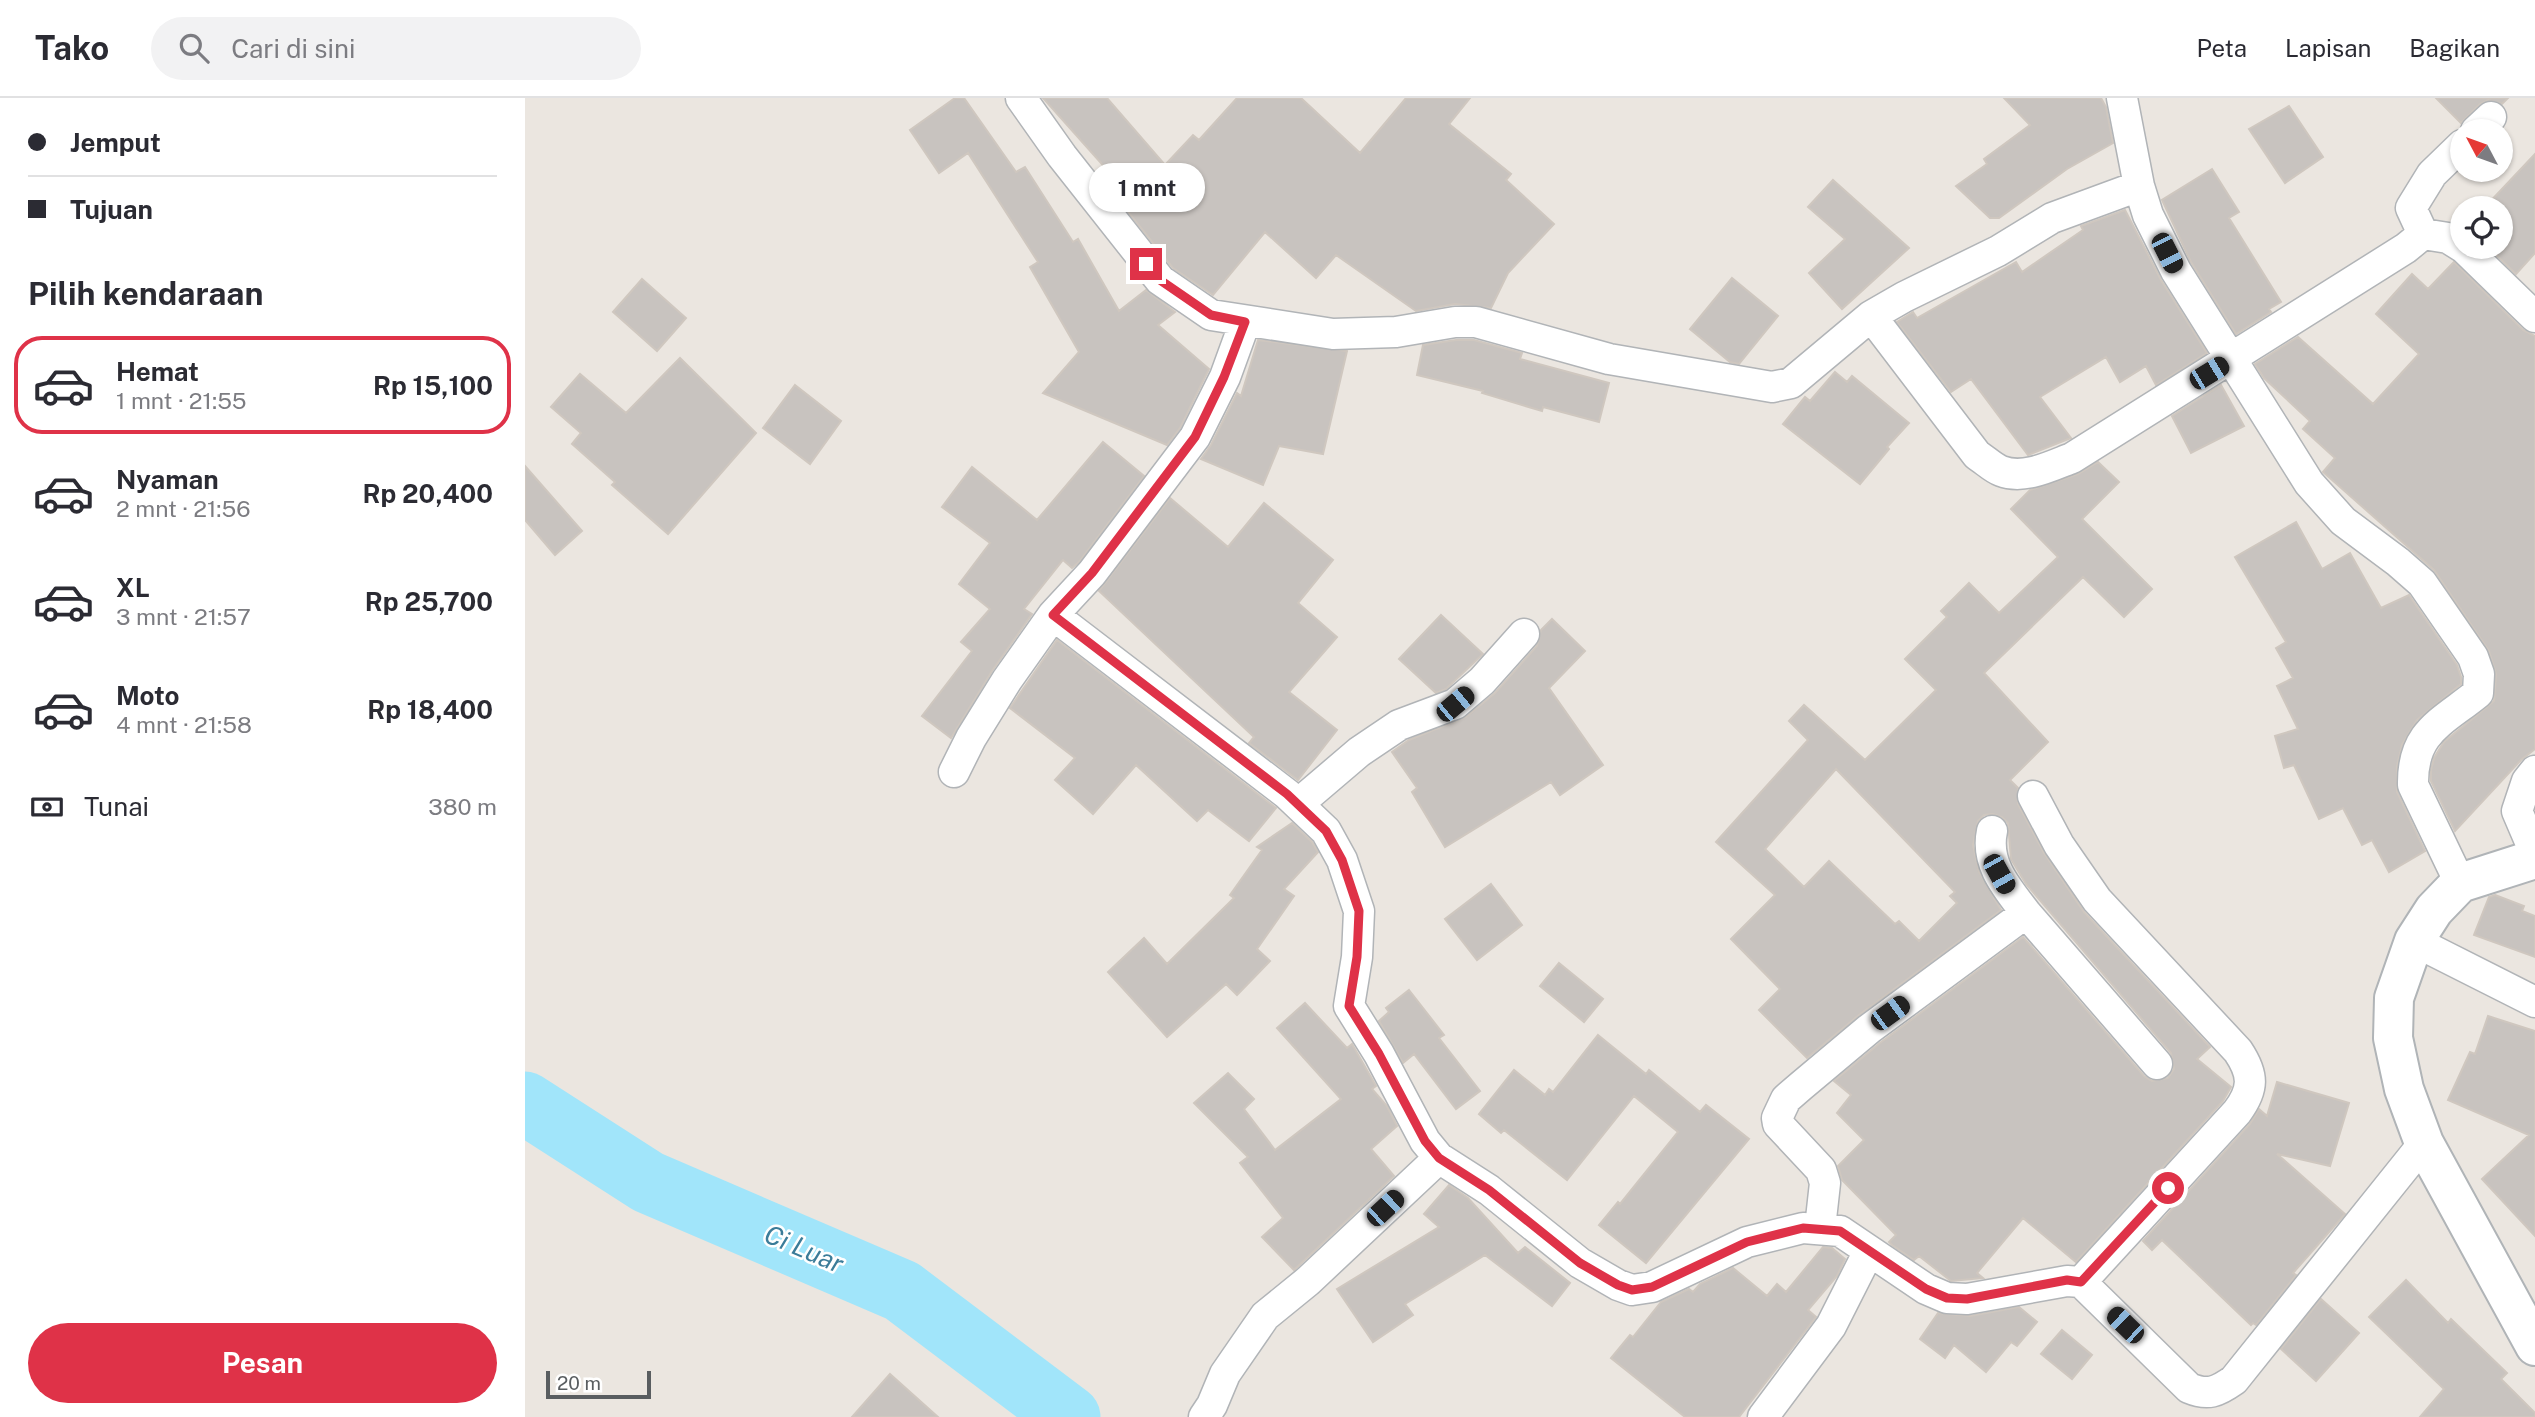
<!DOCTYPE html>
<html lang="id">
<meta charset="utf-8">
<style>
:root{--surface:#fff;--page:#f2f2f3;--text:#2b2b33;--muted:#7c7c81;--line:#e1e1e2;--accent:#df3248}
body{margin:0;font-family:"Public Sans",sans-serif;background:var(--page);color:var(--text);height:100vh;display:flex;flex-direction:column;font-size:26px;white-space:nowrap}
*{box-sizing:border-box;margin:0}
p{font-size:23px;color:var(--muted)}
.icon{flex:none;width:38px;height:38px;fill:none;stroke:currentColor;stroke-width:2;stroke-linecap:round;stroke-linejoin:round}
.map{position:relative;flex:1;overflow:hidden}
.sheet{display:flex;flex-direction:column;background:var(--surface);width:525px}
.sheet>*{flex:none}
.top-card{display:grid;align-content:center;height:154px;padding:0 28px;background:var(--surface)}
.needle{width:46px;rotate:311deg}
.buttons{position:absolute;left:1925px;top:21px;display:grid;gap:14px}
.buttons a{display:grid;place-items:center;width:63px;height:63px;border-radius:50%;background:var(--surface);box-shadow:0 2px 5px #0004;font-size:35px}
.scale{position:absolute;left:21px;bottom:18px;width:105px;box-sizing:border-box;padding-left:7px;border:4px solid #595d60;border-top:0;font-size:19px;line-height:24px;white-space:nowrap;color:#595d60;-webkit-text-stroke:5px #fff;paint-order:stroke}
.end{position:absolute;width:32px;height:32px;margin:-16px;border:9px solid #df3248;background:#fff;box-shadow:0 0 0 4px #fff}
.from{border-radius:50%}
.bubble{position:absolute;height:49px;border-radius:24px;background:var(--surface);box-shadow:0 2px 5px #0004;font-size:23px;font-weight:700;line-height:49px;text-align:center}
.car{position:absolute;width:21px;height:42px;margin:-21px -10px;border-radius:9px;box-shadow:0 0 5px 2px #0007;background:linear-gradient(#222 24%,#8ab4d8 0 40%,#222 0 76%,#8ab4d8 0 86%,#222 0)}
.top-card b{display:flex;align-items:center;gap:24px;height:66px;font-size:26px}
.top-card b+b{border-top:2px solid var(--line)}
.top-card i{width:18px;height:18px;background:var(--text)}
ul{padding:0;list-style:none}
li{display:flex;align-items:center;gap:21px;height:98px;margin:0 14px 10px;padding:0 14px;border:4px solid transparent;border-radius:28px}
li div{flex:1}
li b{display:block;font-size:26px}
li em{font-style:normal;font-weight:700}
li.on{border-color:var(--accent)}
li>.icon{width:63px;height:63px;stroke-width:1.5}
h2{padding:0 28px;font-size:32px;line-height:84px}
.pay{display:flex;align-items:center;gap:18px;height:77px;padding:0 28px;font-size:26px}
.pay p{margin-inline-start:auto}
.button{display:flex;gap:14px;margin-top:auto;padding:14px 28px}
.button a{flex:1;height:80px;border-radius:42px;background:var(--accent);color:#fff;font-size:28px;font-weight:700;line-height:80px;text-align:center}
header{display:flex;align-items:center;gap:42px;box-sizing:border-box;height:98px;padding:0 35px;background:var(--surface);border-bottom:2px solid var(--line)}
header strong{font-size:33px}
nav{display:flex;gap:38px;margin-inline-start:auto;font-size:24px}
.search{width:490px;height:63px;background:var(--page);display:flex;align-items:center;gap:18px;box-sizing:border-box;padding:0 24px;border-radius:38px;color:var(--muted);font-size:26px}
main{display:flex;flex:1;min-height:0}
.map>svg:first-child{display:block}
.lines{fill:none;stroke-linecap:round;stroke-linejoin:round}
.river{stroke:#a1e5fa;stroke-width:63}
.building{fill:#c8c3bf;stroke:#cfc7bf;stroke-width:2;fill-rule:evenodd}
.minor-casing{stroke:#b1b4b7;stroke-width:33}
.secondary-casing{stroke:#b0b4b7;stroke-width:42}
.minor{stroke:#fff;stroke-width:30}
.secondary{stroke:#fff;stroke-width:38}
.route{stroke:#df3248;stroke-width:9}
.labels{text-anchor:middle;stroke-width:5;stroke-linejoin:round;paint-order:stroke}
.water-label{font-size:26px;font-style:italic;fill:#3b7c99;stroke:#fff}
</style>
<header>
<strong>Tako</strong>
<div class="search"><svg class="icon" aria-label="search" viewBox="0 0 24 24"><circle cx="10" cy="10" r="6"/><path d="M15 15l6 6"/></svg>Cari di sini</div>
<nav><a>Peta</a><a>Lapisan</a><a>Bagikan</a></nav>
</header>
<main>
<section class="sheet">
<div class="top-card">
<b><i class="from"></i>Jemput</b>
<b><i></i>Tujuan</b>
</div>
<h2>Pilih kendaraan</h2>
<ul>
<li class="on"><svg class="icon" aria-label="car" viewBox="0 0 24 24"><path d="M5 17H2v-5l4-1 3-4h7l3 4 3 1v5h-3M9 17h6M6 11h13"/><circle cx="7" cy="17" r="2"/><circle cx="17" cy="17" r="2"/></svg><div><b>Hemat</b><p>1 mnt · 21:55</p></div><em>Rp 15,100</em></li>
<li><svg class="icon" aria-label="car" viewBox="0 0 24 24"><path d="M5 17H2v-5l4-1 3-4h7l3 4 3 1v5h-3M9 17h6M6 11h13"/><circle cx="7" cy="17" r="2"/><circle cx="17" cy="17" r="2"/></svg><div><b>Nyaman</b><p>2 mnt · 21:56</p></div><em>Rp 20,400</em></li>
<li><svg class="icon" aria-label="car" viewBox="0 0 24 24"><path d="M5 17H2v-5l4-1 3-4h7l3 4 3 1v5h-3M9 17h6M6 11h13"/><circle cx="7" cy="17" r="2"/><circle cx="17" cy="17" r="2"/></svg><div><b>XL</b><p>3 mnt · 21:57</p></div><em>Rp 25,700</em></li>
<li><svg class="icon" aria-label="car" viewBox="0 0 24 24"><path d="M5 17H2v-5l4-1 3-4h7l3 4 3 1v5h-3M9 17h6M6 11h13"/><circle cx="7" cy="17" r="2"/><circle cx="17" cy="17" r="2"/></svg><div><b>Moto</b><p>4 mnt · 21:58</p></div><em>Rp 18,400</em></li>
</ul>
<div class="pay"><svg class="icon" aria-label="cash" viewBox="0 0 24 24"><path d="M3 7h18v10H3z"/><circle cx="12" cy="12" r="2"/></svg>Tunai<p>380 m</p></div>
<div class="button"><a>Pesan</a></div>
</section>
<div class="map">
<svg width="2010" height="1319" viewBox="0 0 2010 1319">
<rect width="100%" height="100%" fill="#ebe6e0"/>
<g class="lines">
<!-- river -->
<path class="river" d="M0 1005 123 1084 377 1193 544 1319"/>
</g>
<!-- building -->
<path class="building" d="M430 0H439L491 74 500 69 548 144 553 141 594 213 621 192 650 214 633 227 684 271 655 330 642 347 518 295 554 254 505 169 513 164 443 55 414 75 385 32Z
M518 0H582L640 67 668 37 674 42 712 0H776L835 55 881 0H945L924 26 986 76 981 82 1029 126 983 175 966 210 930 206 891 213 811 157 791 180 740 134 688 197 648 170 601 111 609 102Z
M1479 0H1576L1581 9 1588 45 1542 71 1474 120H1465L1431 88 1462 66 1459 61 1505 27Z
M1911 0H1983L1977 6 1963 2 1955 6 1936 25Z
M1764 8 1798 59 1760 85 1724 31Z
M2010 56V155L1991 176 1963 149H1976V110H1959Z
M1687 71 1714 114 1704 120 1756 204 1744 211 1746 214 1711 236 1666 164 1637 102Z
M1308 82 1384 150 1317 211 1284 175 1320 141 1283 109Z
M1600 112 1636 182 1682 255 1631 287 1621 268 1595 284 1581 259 1515 299 1546 340 1503 357 1446 281 1426 294 1372 224 1388 214 1392 220 1491 164 1497 174 1558 132 1556 128Z
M1929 164 1998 232 2010 238V651L1996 662 1930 733 1906 683V672L1909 660 1919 644 1969 603 1971 576 1964 553 1909 472 1798 374 1810 360 1778 331 1785 323 1739 280 1730 266 1773 239 1848 306 1894 256 1851 216 1887 176 1903 191Z
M1207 180 1253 218 1214 266 1205 264 1165 231Z
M117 181 161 220 132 253 88 214Z
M733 242 822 253 798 356 754 348 738 387 676 361 686 347 712 295 716 298Z
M931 242H949L997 255 995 261 1084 285 1074 324 1018 309 1017 313 957 295 958 293 892 277 898 247Z
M155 260 231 335 143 436 87 387 90 384 47 346 56 335 26 309 55 276 101 315Z
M1310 274 1322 284 1327 278 1384 325 1362 349 1364 351 1335 386 1258 326 1280 299 1285 303Z
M270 287 316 323 285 366 238 330Z
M1696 287 1719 328 1666 355 1647 318Z
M578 344 619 378 554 464 547 470 538 462 499 511 507 516 467 573 426 640 397 618 447 553 436 544 465 511 434 486 465 445 417 409 447 369 512 422Z
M1573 364 1594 384 1557 421 1627 491 1599 519 1558 479 1459 575 1523 644 1485 682 1493 690V706L1519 755 1559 814 1685 949 1672 961 1706 989 1698 1003 1551 1164 1498 1120 1452 1175 1458 1180 1426 1183 1394 1158 1389 1162 1367 1147 1364 1144 1371 1137 1317 1082 1313 1068 1339 1042 1312 1015 1326 997 1309 983 1355 945 1498 839 1619 978 1627 983 1643 980 1649 971 1646 955 1501 786 1486 761 1483 725 1477 719 1468 716 1459 717 1453 723 1448 747 1454 774 1476 812 1334 917 1282 960 1234 912 1255 891 1206 841 1250 797 1191 744 1283 642 1264 623 1279 607 1340 662 1411 592 1380 561 1422 519 1416 513 1444 485 1474 515 1533 459 1486 411 1505 392 1553 376ZM1311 671 1430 794 1425 798 1432 805 1394 843 1374 823 1370 826 1304 763 1279 789 1240 751Z
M0 368 57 433 30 457 0 422Z
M645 400 703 449 739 405 808 462 773 505 812 539 764 594 812 632 773 682 724 645 729 639 574 493Z
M1771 424 1797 471 1825 455 1856 510 1884 497 1932 567 1936 579V586L1892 622 1877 647 1872 668V694L1900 753 1864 774 1847 742 1837 747 1818 710 1794 721 1769 667 1759 670 1750 638 1773 631 1752 588 1768 580 1751 550 1761 544 1710 459Z
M916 517 958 556 921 591 911 595 874 561Z
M1027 521 1060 553 1024 590 1078 667 1035 697 1026 684 920 749 887 694 892 690 867 654 884 642 941 619 970 595 1012 548 1016 532Z
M532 542 751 710 724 743 683 712 672 723 611 667 568 716 530 682 550 660 485 610Z
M767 725 787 744 793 754 759 791 769 798 732 851 745 863 712 897 701 886 642 939 583 874 619 840 642 866 709 800 705 797 737 752 732 749Z
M966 786 997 827 952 862 920 821Z
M1970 797 1999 808 1997 813 2010 818V859L1949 837 1964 799Z
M1034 865 1078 901 1059 924 1015 888Z
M884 892 919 937 914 940 955 993 931 1011 889 956 878 965 854 923 864 914 861 910Z
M780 905 822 950 827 946 851 988 847 991 862 1008 872 1028 846 1051 869 1078 769 1172 737 1139 758 1120 715 1065 723 1059 669 1005 703 975 729 1001 719 1011 750 1052 816 1001 752 930Z
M1963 918 2010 933V1138L1957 1081 2004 1037 1923 1002 1945 954 1950 956Z
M1073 937 1121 976 1124 972 1175 1014 1181 1007 1224 1041 1121 1165 1074 1127 1093 1104 1095 1106 1153 1034 1109 998 1042 1082 979 1032 976 1035 954 1016 989 972 1020 997 1024 991 1028 994Z
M1752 984 1824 1005 1805 1068 1752 1056 1820 1116 1768 1175 1771 1177 1731 1227 1728 1225 1726 1227 1637 1142 1627 1152 1618 1143 1725 1026 1734 1011 1742 1018Z
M924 1087 943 1100 993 1155 1000 1149 1045 1185 1027 1208 960 1157 880 1206 888 1217 848 1244 812 1191 914 1129 899 1116Z
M1298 1149 1307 1150 1320 1161 1312 1178 1283 1212 1291 1219 1214 1319H1160L1086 1260 1105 1237 1108 1239 1136 1204 1164 1191 1168 1194 1175 1186 1208 1170 1242 1198 1252 1186 1261 1194Z
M1881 1182 1923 1225 1926 1221 1982 1275 1976 1281 2010 1315V1319H1895L1919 1291 1844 1219Z
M1796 1201 1834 1235 1791 1283 1756 1251Z
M1494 1209 1512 1224 1492 1248 1486 1244 1461 1274 1429 1247 1420 1260 1395 1241 1413 1215 1445 1218Z
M1537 1232 1567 1257 1547 1281 1516 1256Z
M365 1276 413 1319H327Z"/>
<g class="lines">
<defs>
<path id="minor" d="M496 0 537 58 635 182 686 217 808 236 871 234 930 224H951L1084 261 1247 289 1266 285 1346 218 1379 199 1473 153 1527 120 1614 88
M1597 0 1614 88 1623 117 1651 173 1784 385 1818 423 1873 464 1897 485 1948 559 1954 576 1953 595C1916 625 1887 634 1888 687L1935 785
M1951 33 1966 19
M1898 136 1886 110 1907 76 1937 47
M1346 218 1452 357C1460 362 1468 370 1476 373 1499 382 1526 368 1547 360L1881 150 1898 136 1923 140 1939 150 2010 219
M528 517 762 696 801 733 817 762 834 813 832 859 824 908 854 956 900 1043 914 1060 964 1092 1055 1165 1093 1187 1107 1192 1127 1189 1222 1144 1278 1130 1315 1133 1401 1191 1422 1200 1442 1201 1542 1183 1556 1184 1664 1290C1683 1298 1692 1294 1709 1282L1899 1045
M2010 673 2002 683 1992 713 2010 755
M429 674 446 640 482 582 528 517 567 475 670 339 700 279 720 224
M1508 698 1534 747 1572 802 1713 953C1729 977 1729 991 1712 1014L1556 1184
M773 706 834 654 874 627 930 606 957 583 999 536
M1467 733C1460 766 1482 790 1501 815L1632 966
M1889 843 2010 904
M1295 1130 1300 1085 1296 1072 1253 1026 1252 1020 1261 1001 1276 988 1344 931 1501 815
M679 1319 687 1307 700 1276 740 1218 783 1183 914 1060
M1238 1319 1306 1228 1344 1153"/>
<path id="secondary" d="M2010 761 1935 785 1909 812 1889 843 1869 900 1868 940 1879 991 1899 1045 2010 1248"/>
</defs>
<!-- minor casing -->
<use href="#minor" class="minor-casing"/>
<!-- secondary casing -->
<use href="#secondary" class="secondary-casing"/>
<!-- minor -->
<use href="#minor" class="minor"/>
<!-- secondary -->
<use href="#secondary" class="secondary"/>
</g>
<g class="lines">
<!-- route -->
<path class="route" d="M621 166 635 182 686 217 720 224 699 279 670 339 567 475 528 517 762 696 801 733 817 762 834 813 832 859 824 908 854 956 900 1043 914 1060 964 1092 1055 1165 1093 1187 1107 1192 1127 1189 1222 1144 1278 1130 1315 1133 1401 1191 1422 1200 1442 1201 1542 1182 1556 1184 1643 1090"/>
</g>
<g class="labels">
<!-- water labels -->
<g class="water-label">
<text transform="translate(279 1151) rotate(23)" y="9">Ci Luar</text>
</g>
</g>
</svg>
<div class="buttons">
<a><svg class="needle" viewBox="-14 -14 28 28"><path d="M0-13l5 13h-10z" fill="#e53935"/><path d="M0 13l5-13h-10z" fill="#7c7c81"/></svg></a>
<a><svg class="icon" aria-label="locate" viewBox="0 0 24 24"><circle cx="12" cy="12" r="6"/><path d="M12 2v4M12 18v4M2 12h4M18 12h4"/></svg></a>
</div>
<div class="scale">20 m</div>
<i class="end from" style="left:1643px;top:1090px"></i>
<i class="end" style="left:621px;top:166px"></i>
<div class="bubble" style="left:564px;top:65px;width:116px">1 mnt</div>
<i class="car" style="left:1642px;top:155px;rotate:153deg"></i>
<i class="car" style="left:1684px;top:275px;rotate:59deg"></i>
<i class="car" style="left:930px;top:606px;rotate:50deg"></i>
<i class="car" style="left:1474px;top:776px;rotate:151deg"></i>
<i class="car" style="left:1365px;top:915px;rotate:54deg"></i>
<i class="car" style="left:860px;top:1110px;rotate:47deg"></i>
<i class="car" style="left:1600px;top:1227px;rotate:314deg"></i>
</div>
</main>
